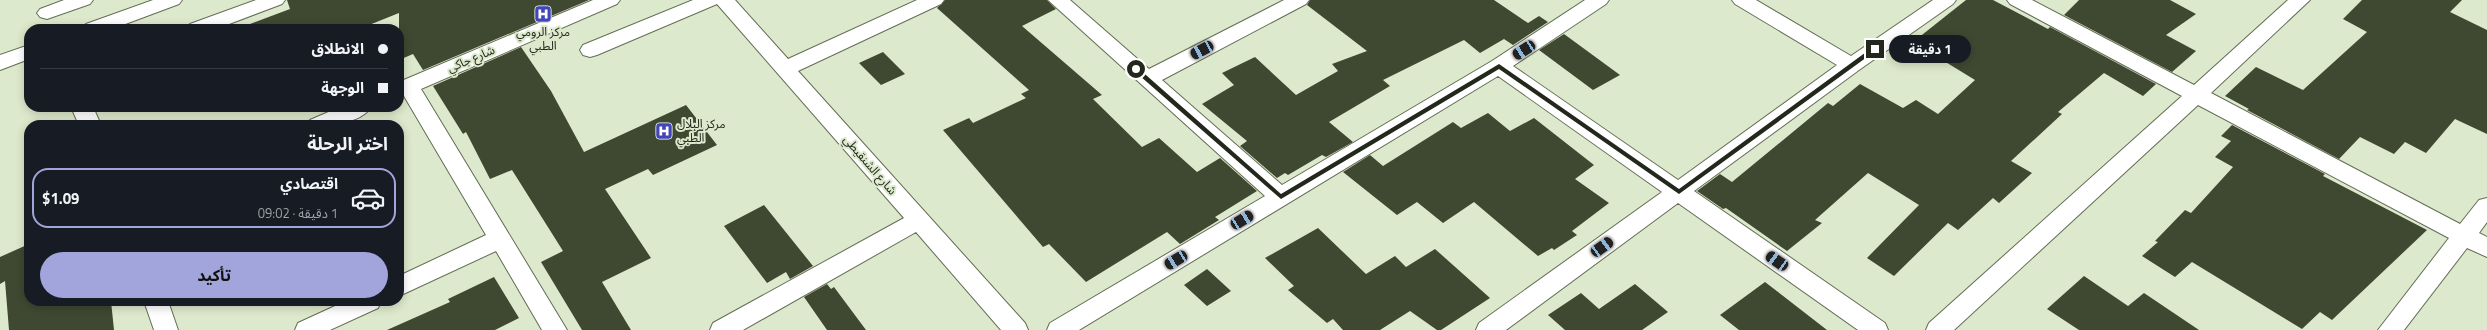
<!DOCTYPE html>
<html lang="ar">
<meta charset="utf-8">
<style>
:root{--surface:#171b24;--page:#242831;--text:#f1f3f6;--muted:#9ea1a6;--line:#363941;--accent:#a2a5db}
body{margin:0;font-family:"Titillium Web","Noto Sans Arabic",sans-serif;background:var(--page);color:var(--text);direction:rtl;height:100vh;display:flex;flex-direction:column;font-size:15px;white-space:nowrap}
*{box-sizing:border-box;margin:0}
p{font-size:13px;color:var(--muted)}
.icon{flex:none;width:22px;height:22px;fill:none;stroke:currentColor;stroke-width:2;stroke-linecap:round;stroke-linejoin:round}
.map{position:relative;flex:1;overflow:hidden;direction:ltr}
.details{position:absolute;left:24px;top:120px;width:380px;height:186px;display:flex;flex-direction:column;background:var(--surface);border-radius:16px;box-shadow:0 2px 10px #0003;direction:rtl}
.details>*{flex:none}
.hud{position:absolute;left:24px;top:24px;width:380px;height:88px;border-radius:16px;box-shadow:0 2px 10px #0003;direction:rtl;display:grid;align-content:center;height:88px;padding:0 16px;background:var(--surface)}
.end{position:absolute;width:18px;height:18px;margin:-9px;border:5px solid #23281d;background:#fff;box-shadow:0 0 0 2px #fff}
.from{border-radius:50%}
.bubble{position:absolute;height:28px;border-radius:14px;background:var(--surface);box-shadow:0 2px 10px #0003;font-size:13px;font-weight:700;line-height:28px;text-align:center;direction:rtl}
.car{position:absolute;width:12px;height:24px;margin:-12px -6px;border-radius:5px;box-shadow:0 0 3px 1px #0007;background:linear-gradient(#222 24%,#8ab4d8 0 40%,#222 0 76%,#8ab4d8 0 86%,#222 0)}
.hud b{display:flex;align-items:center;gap:14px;height:38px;font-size:15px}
.hud b+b{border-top:1px solid var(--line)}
.hud i{width:10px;height:10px;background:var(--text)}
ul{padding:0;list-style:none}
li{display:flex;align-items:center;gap:12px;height:60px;margin:0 8px 6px;padding:0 8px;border:2px solid transparent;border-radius:16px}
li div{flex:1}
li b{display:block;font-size:15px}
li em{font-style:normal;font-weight:700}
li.selected{border-color:var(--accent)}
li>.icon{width:36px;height:36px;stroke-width:1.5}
h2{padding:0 16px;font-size:18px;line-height:48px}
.cta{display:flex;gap:8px;margin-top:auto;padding:8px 16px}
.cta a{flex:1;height:46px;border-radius:24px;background:var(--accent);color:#111;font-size:16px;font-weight:700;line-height:46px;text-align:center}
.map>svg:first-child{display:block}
.building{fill:#3f4831}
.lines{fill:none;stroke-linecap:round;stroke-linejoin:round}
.minor-casing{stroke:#636d54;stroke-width:2}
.minor{fill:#fff;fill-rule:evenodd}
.route{fill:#23281d}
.labels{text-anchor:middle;stroke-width:4;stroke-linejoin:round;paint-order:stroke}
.poi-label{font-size:12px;fill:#23281d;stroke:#dde9cc}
.street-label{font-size:12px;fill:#23281d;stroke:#dde9cc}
</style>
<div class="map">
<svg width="2487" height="330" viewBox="0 0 2487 330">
<rect width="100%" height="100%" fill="#dde9cc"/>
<!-- building -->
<path class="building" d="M287 0H589L423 70 413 54 399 60V13L359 29H243L242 27 290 9Z
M945 0H1047L1056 9 1022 26 1102 95 1093 99 1142 147 1159 138 1197 172 1220 158 1257 191 1215 217 1219 220 1180 244 1167 232 1086 282 1049 244 1043 247 943 130 969 118 973 123 1026 98 1021 94 1029 90 937 8Z
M1310 0H1494L1528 23 1539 16 1548 22 1513 45 1504 39 1480 53 1464 40 1383 80 1390 86 1329 122 1353 142 1326 157 1322 155 1288 175 1285 173 1277 178 1240 146 1247 141 1202 104 1234 85 1222 73 1255 57 1296 95 1338 71 1332 64 1367 51 1307 5Z
M1966 0H1993L2048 29 2050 27 2156 84 2143 96 2104 73 2058 112 2062 114 2011 161 2032 173 1999 203 1993 198 1958 230 1948 223 1894 276 1867 258 1919 205 1868 173 1815 220 1822 223 1787 251 1726 208 1723 209 1697 191 1720 174 1732 182 1828 103 1833 106 1860 84 1903 108 1916 100 1938 114 1975 80 1913 42Z
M2079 0H2170L2196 14 2166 35 2196 51 2172 72 2064 15Z
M2362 0H2462L2450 12 2487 30V134L2455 119 2426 153 2405 142 2394 154 2360 137 2339 159 2247 110 2249 109 2225 96 2256 67 2303 90 2367 32 2343 19Z
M1564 34 1620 75 1593 90 1539 50Z
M521 47 551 91 584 152 686 105 717 145 653 175 648 169 605 189 651 258 602 282 631 330H582L541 262 563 251 512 170 490 179 466 132 463 134 433 86Z
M883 52 905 74 881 85 859 63Z
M1488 113 1510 131 1534 118 1594 165 1575 179 1609 203 1572 231 1577 235 1554 250 1552 248 1538 256 1474 202 1443 223 1417 202 1397 215 1343 172 1370 155 1383 166 1453 122 1461 128Z
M2232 125 2325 174 2323 176 2427 230 2332 320 2320 312 2302 329 2192 262 2175 277 2142 256 2158 242 2155 241 2185 210 2191 213 2233 167 2215 157 2231 141 2221 136Z
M764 205 813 266 790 279 786 272 767 283 724 226Z
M1318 228 1366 274 1395 256 1406 267 1435 249 1490 298 1441 330H1437L1410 311 1380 330H1343L1333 319 1327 323 1288 290 1294 286 1265 258Z
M29 244V301H111L114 330H9L5 281 0 284V257Z
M1207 269 1231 291 1207 306 1184 285Z
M2084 276 2128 306 2144 293 2199 330H2079L2047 309Z
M494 277 519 318 495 330H387L450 302 448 299Z
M1765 282 1827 330H1739L1720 315Z
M827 284 831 289 834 287 866 330H827L804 297Z
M1635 284 1668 312 1642 330H1565L1548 315 1581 293 1599 309Z"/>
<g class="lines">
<defs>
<path id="minor" d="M64 0H93L90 4 47 19 40 17 37 13 40 9Z
M153 0H182L179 4 112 29H83L86 24Z
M256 0H285L282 4 216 29H187L190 24Z
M593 0H620L617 4 421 89 567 330H542L496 251 399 296V276L486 235 404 96 399 97V82Z
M693 0H735L788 59 917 0H944L941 4 798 71 1025 323 1028 330H1001L916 232 743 330H710L713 323 904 218 717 4 597 55 590 57 583 55 580 50 583 45Z
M1048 0H1070L1149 69 1284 0H1309L1306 4 1162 80 1282 185 1492 61 1585 0H1609L1606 4 1513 66 1678 180 1837 65 1735 4 1732 0H1756L1851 56 1933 0H1956L1953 4 1859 70 1694 191 1885 323 1888 330H1858L1678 203 1506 330H1476L1479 323 1662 192 1498 76 1079 330H1047L1050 323 1265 196Z
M2007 0H2032L2194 85 2288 0H2310L2211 93 2460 224 2479 200 2487 198V222L2479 233 2487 237V257L2467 248 2404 330H2378L2449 238 2198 105 1954 330H1926L1929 323 2182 96 2010 4Z
M29 45V59L0 70V55Z
M71 107H93L101 125H79Z
M340 107H371C360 125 326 125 307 125L310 120Z
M144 301H168L178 330H154Z
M346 301H381L378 308 330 330H295L298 323Z"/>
</defs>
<!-- minor casing -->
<use href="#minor" class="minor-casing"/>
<!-- minor -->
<use href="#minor" class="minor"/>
</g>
<!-- route -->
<path class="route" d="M1873 47 1878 49 1679 194 1499 69 1281 199 1132 69 1138 68 1281 194 1499 64 1679 189Z"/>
<!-- icons -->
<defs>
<symbol id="hospital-square" viewBox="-11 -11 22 22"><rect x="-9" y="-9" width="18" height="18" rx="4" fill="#4246bb" stroke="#dde9cc"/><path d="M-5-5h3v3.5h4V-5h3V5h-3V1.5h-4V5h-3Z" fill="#fff"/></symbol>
</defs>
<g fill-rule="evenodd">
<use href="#hospital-square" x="533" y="4" width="20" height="20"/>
<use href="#hospital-square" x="654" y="121" width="20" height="20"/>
</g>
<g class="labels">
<!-- poi labels -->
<g class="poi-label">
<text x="543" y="36">مركز الرومي<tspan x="543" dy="14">الطبي</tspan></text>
<text x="677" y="128" text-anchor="start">مركز البلال<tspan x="677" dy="14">الطبي</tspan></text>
</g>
<!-- street labels -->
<g class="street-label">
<text transform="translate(471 59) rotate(-23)" y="4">شارع جاكي</text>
<text transform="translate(870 165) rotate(49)" y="4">شارع الشنقيطي</text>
</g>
</g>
</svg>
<i class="end from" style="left:1136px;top:69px"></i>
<i class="end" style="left:1875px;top:49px"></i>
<div class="bubble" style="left:1889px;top:35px;width:82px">1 دقيقة</div>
<i class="car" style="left:1202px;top:50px;rotate:242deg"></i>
<i class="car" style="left:1524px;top:50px;rotate:237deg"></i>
<i class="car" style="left:1242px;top:220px;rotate:59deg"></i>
<i class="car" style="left:1602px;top:247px;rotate:54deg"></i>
<i class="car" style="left:1176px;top:260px;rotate:239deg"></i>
<i class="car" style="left:1777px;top:261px;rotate:305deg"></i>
<div class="hud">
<b><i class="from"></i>الانطلاق</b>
<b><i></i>الوجهة</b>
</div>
<section class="details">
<h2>اختر الرحلة</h2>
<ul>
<li class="selected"><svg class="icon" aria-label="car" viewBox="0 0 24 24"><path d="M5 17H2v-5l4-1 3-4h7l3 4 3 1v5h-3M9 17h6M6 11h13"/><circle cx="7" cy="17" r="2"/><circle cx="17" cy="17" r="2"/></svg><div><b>اقتصادي</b><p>1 دقيقة · 09:02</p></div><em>$1.09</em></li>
</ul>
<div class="cta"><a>تأكيد</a></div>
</section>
</div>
